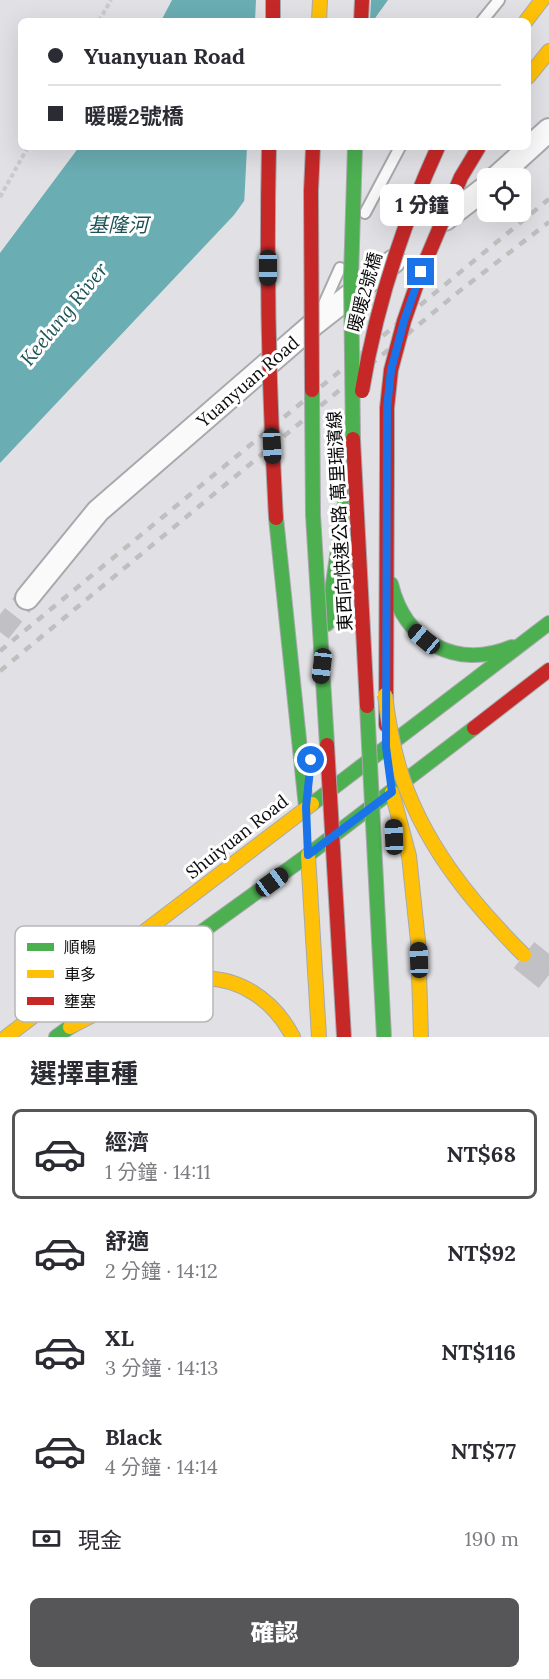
<!DOCTYPE html>
<html lang="zh-TW">
<meta charset="utf-8">
<style>
:root{--surface:#fff;--page:#f7f7f7;--text:#2b2b33;--muted:#7c7c81;--line:#e1e1e2;--accent:#565659}
body{margin:0;font-family:Lora,"Noto Sans TC",serif;background:var(--page);color:var(--text);height:100vh;display:flex;flex-direction:column;font-size:22px;white-space:nowrap}
*{box-sizing:border-box;margin:0}
p{font-size:20px;color:var(--muted)}
.icon{flex:none;width:33px;height:33px;fill:none;stroke:currentColor;stroke-width:2;stroke-linecap:round;stroke-linejoin:round}
.map{position:relative;height:1037px;overflow:hidden}
.details{display:flex;flex-direction:column;background:var(--surface);flex:1}
.details>*{flex:none}
.banner{position:absolute;left:18px;top:18px;width:513px;height:132px;border-radius:9px;box-shadow:0 6px 24px #0002;display:grid;align-content:center;height:132px;padding:0 30px;background:var(--surface)}
.fabs{position:absolute;left:477px;top:168px;display:grid;gap:12px}
.fabs a{display:grid;place-items:center;width:54px;height:54px;border-radius:9px;background:var(--surface);box-shadow:0 6px 24px #0002;font-size:30px}
.end{position:absolute;width:27px;height:27px;margin:-14px;border:8px solid #1a73e8;background:#fff;box-shadow:0 0 0 3px #fff}
.from{border-radius:50%}
.bubble{position:absolute;height:42px;border-radius:9px;background:var(--surface);box-shadow:0 6px 24px #0002;font-size:20px;font-weight:800;line-height:42px;text-align:center}
.car{position:absolute;width:18px;height:36px;margin:-18px -9px;border-radius:8px;box-shadow:0 0 4px 2px #0007;background:linear-gradient(#222 24%,#8ab4d8 0 40%,#222 0 76%,#8ab4d8 0 86%,#222 0)}
.banner b{display:flex;align-items:center;gap:21px;height:57px;font-size:22px}
.banner b+b{border-top:2px solid var(--line)}
.banner i{width:15px;height:15px;background:var(--text)}
ul{padding:0;list-style:none}
li{display:flex;align-items:center;gap:18px;height:90px;margin:0 12px 9px;padding:0 18px;border:3px solid transparent;border-radius:9px}
li div{flex:1}
li b{display:block;font-size:22px}
li em{font-style:normal;font-weight:800}
li.active{border-color:var(--accent)}
li>.icon{width:54px;height:54px;stroke-width:1.5}
h2{padding:0 30px;font-size:27px;line-height:72px}
.pay{display:flex;align-items:center;gap:15px;height:66px;padding:0 30px;font-size:22px}
.pay p{margin-inline-start:auto}
.primary-button{display:flex;gap:12px;margin-top:auto;padding:12px 30px}
.primary-button a{flex:1;height:69px;border-radius:9px;background:var(--accent);color:#fff;font-size:24px;font-weight:800;line-height:69px;text-align:center}
.map>svg:first-child{display:block}
.water{fill:#6aadb2}
.pier{fill:#e1e1e5}
.lines{fill:none;stroke-linecap:round;stroke-linejoin:round}
.street-tunnel{stroke:#c1c1c5;stroke-width:22;stroke-dasharray:22 11;stroke-linecap:butt}
.highway-tunnel{stroke:#c1c1c5;stroke-width:33;stroke-dasharray:33 16;stroke-linecap:butt}
.lane-casing{stroke:#a8a9ac;stroke-width:14}
.street-casing{stroke:#a8a9ac;stroke-width:26}
.fast-casing{stroke:#a8a9ac;stroke-width:16}
.slow-casing{stroke:#a8a9ac;stroke-width:16}
.jam-casing{stroke:#a8a9ac;stroke-width:16}
.path{stroke:#cacacb;stroke-width:4;stroke-dasharray:4.5 3;stroke-linecap:butt}
.lane{stroke:#fafafb;stroke-width:10}
.street{stroke:#fafafb;stroke-width:22}
.fast{stroke:#4caf50;stroke-width:14}
.slow{stroke:#ffc107;stroke-width:14}
.jam{stroke:#c62828;stroke-width:14}
.rail{stroke:#bfbfc0;stroke-width:4.5;stroke-dasharray:8 8;stroke-linecap:butt}
.fast-bridge-casing{stroke:#a8a9ac;stroke-width:16;stroke-linecap:butt}
.slow-bridge-casing{stroke:#a8a9ac;stroke-width:16;stroke-linecap:butt}
.jam-bridge-casing{stroke:#a8a9ac;stroke-width:16;stroke-linecap:butt}
.fast-bridge{stroke:#4caf50;stroke-width:14}
.slow-bridge{stroke:#ffc107;stroke-width:14}
.jam-bridge{stroke:#c62828;stroke-width:14}
.route{stroke:#1a73e8;stroke-width:8}
.labels{text-anchor:middle;stroke-width:6;stroke-linejoin:round;paint-order:stroke}
.street-label{font-size:18px;fill:#0b0b0d;stroke:#fff}
.water-label{font-size:20px;font-style:italic;fill:#1c5255;stroke:#fff}
.key{fill:#fff;stroke:#b6b6b6;stroke-width:1.5}
.key-label{font-size:16px;fill:#0b0b0d}
</style>
<div class="map">
<svg width="549" height="1037" viewBox="0 0 549 1037">
<rect width="100%" height="100%" fill="#e1e1e5"/>
<!-- water -->
<path class="water" d="M172 0H388L373 21H161Z
M79 147H283L234 215 0 463V253Z"/>
<!-- pier -->
<path class="pier" d="M256 0H371L370 21H255Z
M247 147H286L244 206Z"/>
<g class="lines">
<!-- street-tunnel -->
<path class="street-tunnel" d="M0 632 27 598"/>
<!-- highway-tunnel -->
<path class="highway-tunnel" d="M524 955 549 975"/>
<defs>
<path id="lane" d="M482 21 499 0
M365 213 400 147
M323 306 340 268"/>
<path id="street" d="M496 178 549 130
M445 219 488 186
M27 598 98 511 315 323 394 261"/>
<path id="fast" d="M276 518 306 807
M391 584C405 642 456 670 512 647
M327 624 348 482
M312 804 549 623
M56 1037 308 855 474 728"/>
<path id="slow" d="M319 21 320 0
M526 21 542 0
M528 77 549 51
M392 792 409 856 418 941 421 1037
M308 855 319 1037
M70 1027C93 1014 117 1004 142 995 159 988 177 981 196 979 238 975 274 1000 293 1037
M6 1037 312 804"/>
<path id="jam" d="M273 0V21
M361 21 362 0
M386 725 387 457
M474 728 549 670"/>
</defs>
<!-- lane casing -->
<use href="#lane" class="lane-casing"/>
<!-- street casing -->
<use href="#street" class="street-casing"/>
<!-- fast casing -->
<use href="#fast" class="fast-casing"/>
<!-- slow casing -->
<use href="#slow" class="slow-casing"/>
<!-- jam casing -->
<use href="#jam" class="jam-casing"/>
<!-- path -->
<path class="path" d="M99 21 111 0
M0 197 28 147"/>
<!-- lane -->
<use href="#lane" class="lane"/>
<!-- street -->
<use href="#street" class="street"/>
<!-- fast -->
<use href="#fast" class="fast"/>
<!-- slow -->
<use href="#slow" class="slow"/>
<!-- jam -->
<use href="#jam" class="jam"/>
<!-- rail -->
<path class="rail" d="M0 651 549 199
M0 671 457 293 549 222"/>
<defs>
<path id="fast-bridge" d="M312 390 313 515 327 745
M353 439 351 277 355 147
M367 706 384 1037"/>
<path id="slow-bridge" d="M385 695C388 719 392 743 399 767 421 841 470 901 524 955"/>
<path id="jam-bridge" d="M269 147C266 271 269 394 276 518
M312 390 311 191 313 147
M362 391C376 306 402 226 438 147
M353 439 367 706
M387 457V408L391 370 404 321 421 272 461 177 479 147
M327 745 344 1037"/>
</defs>
<!-- fast-bridge casing -->
<use href="#fast-bridge" class="fast-bridge-casing"/>
<!-- slow-bridge casing -->
<use href="#slow-bridge" class="slow-bridge-casing"/>
<!-- jam-bridge casing -->
<use href="#jam-bridge" class="jam-bridge-casing"/>
<!-- fast-bridge -->
<use href="#fast-bridge" class="fast-bridge"/>
<!-- slow-bridge -->
<use href="#slow-bridge" class="slow-bridge"/>
<!-- jam-bridge -->
<use href="#jam-bridge" class="jam-bridge"/>
</g>
<g class="lines">
<!-- route -->
<path class="route" d="M311 760 306 807 308 855 392 792 386 747 387 408 391 370 404 321 421 272"/>
</g>
<g class="labels">
<!-- street labels -->
<g class="street-label">
<text transform="translate(365 292) rotate(-74)" y="6">暖暖2號橋</text>
<text transform="translate(248 382) rotate(-41)" y="6">Yuanyuan Road</text>
<text transform="translate(340 521) rotate(-93)" y="6">東西向快速公路 萬里瑞濱線</text>
<text transform="translate(237 837) rotate(-38)" y="6">Shuiyuan Road</text>
</g>
<!-- water labels -->
<g class="water-label">
<text x="118" y="232">基隆河</text>
<text transform="translate(64 314) rotate(-51)" y="7">Keelung River</text>
</g>
</g>
<!-- legend -->
<rect x="15" y="926" width="198" height="96" rx="9" class="key"/>
<rect x="27" y="943" width="27" height="8" fill="#4caf50"/>
<rect x="27" y="970" width="27" height="8" fill="#ffc107"/>
<rect x="27" y="997" width="27" height="8" fill="#c62828"/>
<g class="key-label">
<text x="64" y="953">順暢</text>
<text x="64" y="980">車多</text>
<text x="64" y="1007">壅塞</text>
</g>
</svg>
<div class="fabs">
<a><svg class="icon" aria-label="locate" viewBox="0 0 24 24"><circle cx="12" cy="12" r="6"/><path d="M12 2v4M12 18v4M2 12h4M18 12h4"/></svg></a>
</div>
<i class="end from" style="left:311px;top:760px"></i>
<i class="end" style="left:421px;top:272px"></i>
<div class="bubble" style="left:380px;top:184px;width:84px">1 分鐘</div>
<i class="car" style="left:268px;top:268px;rotate:180deg"></i>
<i class="car" style="left:272px;top:446px;rotate:177deg"></i>
<i class="car" style="left:424px;top:639px;rotate:310deg"></i>
<i class="car" style="left:322px;top:666px;rotate:187deg"></i>
<i class="car" style="left:394px;top:837px;rotate:358deg"></i>
<i class="car" style="left:272px;top:882px;rotate:54deg"></i>
<i class="car" style="left:419px;top:960px;rotate:358deg"></i>
<div class="banner">
<b><i class="from"></i>Yuanyuan Road</b>
<b><i></i>暖暖2號橋</b>
</div>
</div>
<section class="details">
<h2>選擇車種</h2>
<ul>
<li class="active"><svg class="icon" aria-label="car" viewBox="0 0 24 24"><path d="M5 17H2v-5l4-1 3-4h7l3 4 3 1v5h-3M9 17h6M6 11h13"/><circle cx="7" cy="17" r="2"/><circle cx="17" cy="17" r="2"/></svg><div><b>經濟</b><p>1 分鐘 · 14:11</p></div><em>NT$68</em></li>
<li><svg class="icon" aria-label="car" viewBox="0 0 24 24"><path d="M5 17H2v-5l4-1 3-4h7l3 4 3 1v5h-3M9 17h6M6 11h13"/><circle cx="7" cy="17" r="2"/><circle cx="17" cy="17" r="2"/></svg><div><b>舒適</b><p>2 分鐘 · 14:12</p></div><em>NT$92</em></li>
<li><svg class="icon" aria-label="car" viewBox="0 0 24 24"><path d="M5 17H2v-5l4-1 3-4h7l3 4 3 1v5h-3M9 17h6M6 11h13"/><circle cx="7" cy="17" r="2"/><circle cx="17" cy="17" r="2"/></svg><div><b>XL</b><p>3 分鐘 · 14:13</p></div><em>NT$116</em></li>
<li><svg class="icon" aria-label="car" viewBox="0 0 24 24"><path d="M5 17H2v-5l4-1 3-4h7l3 4 3 1v5h-3M9 17h6M6 11h13"/><circle cx="7" cy="17" r="2"/><circle cx="17" cy="17" r="2"/></svg><div><b>Black</b><p>4 分鐘 · 14:14</p></div><em>NT$77</em></li>
</ul>
<div class="pay"><svg class="icon" aria-label="cash" viewBox="0 0 24 24"><path d="M3 7h18v10H3z"/><circle cx="12" cy="12" r="2"/></svg>現金<p>190 m</p></div>
<div class="primary-button"><a>確認</a></div>
</section>
